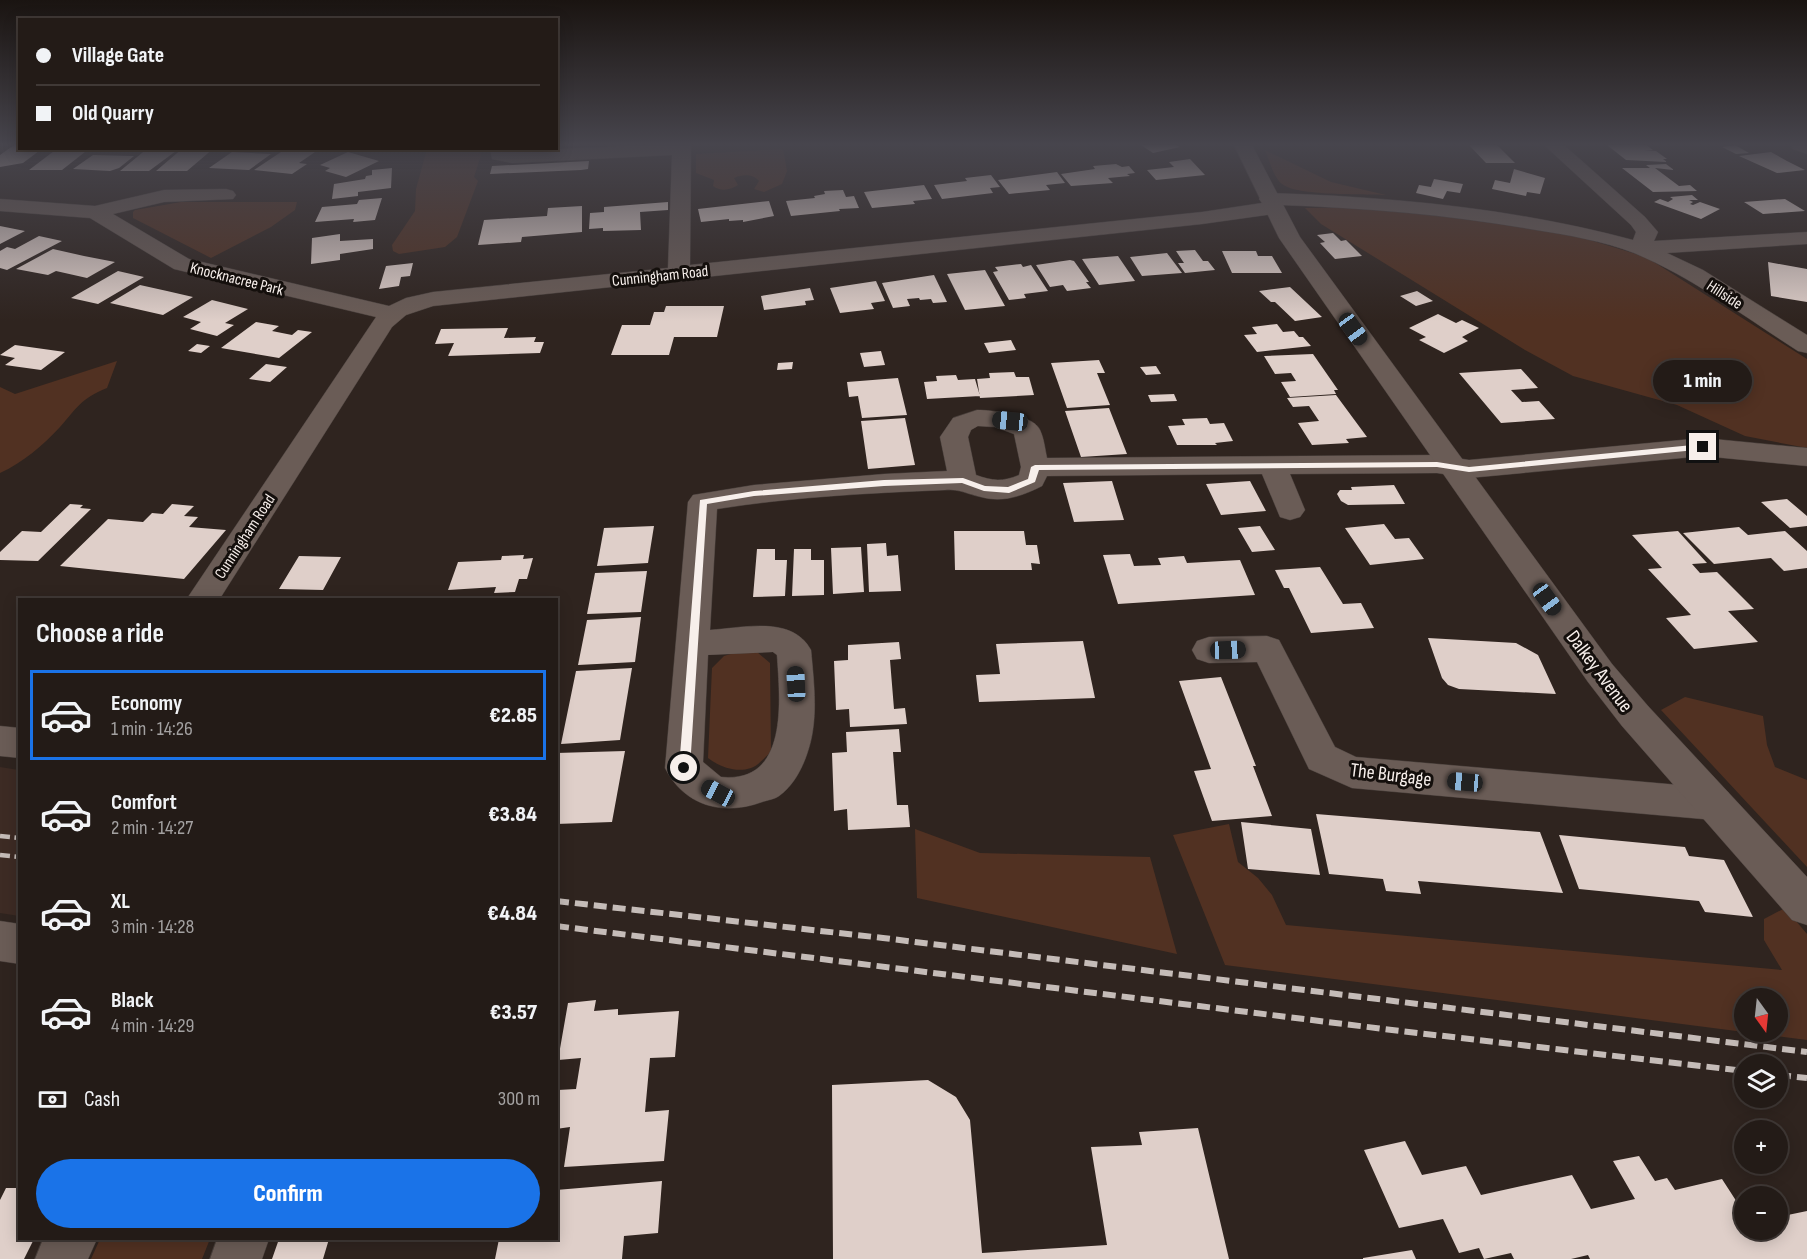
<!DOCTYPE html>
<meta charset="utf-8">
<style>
:root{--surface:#231b17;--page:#2f2824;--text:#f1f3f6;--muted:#a3a1a1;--line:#403936;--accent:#1a73e8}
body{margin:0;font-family:"Sofia Sans Condensed",sans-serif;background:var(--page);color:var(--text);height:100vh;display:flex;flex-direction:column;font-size:22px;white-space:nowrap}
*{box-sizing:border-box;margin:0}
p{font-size:20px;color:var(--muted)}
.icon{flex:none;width:33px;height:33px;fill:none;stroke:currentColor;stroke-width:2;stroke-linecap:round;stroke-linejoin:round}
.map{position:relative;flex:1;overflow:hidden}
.panel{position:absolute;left:18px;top:598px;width:540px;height:642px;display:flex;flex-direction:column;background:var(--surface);border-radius:0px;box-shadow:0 3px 15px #0003,0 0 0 2px var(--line)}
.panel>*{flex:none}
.hud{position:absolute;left:18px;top:18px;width:540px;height:132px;border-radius:0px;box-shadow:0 3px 15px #0003,0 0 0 2px var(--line);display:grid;align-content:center;height:132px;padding:0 18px;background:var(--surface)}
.needle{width:39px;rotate:165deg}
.tools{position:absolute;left:1734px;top:988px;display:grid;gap:12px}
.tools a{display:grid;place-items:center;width:54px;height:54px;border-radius:50%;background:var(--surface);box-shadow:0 3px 15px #0003,0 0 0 2px var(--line);font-size:30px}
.end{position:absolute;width:27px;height:27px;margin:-14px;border:8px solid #f7efeb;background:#111;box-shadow:0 0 0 3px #111}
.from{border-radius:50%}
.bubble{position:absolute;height:42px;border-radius:21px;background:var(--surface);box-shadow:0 3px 15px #0003,0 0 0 2px var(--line);font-size:20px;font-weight:800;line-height:42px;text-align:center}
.car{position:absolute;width:18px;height:36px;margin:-18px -9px;border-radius:8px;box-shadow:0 0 4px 2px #0007;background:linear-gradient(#222 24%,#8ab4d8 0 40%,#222 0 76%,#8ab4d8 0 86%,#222 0)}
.hud b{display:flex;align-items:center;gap:21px;height:57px;font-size:22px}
.hud b+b{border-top:2px solid var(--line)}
.hud i{width:15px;height:15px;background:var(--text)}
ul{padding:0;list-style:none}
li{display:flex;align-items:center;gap:18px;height:90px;margin:0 12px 9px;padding:0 6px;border:3px solid transparent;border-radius:0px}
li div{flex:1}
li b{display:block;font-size:22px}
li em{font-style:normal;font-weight:800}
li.current{border-color:var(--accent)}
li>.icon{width:54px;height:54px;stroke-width:1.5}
h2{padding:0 18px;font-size:27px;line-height:72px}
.pay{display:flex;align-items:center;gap:15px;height:66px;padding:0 18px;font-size:22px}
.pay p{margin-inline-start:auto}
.action{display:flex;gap:12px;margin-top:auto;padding:12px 18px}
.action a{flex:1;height:69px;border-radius:36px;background:var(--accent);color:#fff;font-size:24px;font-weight:800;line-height:69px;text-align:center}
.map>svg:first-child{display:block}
.built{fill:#3d2b24}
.green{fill:#513122}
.building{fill:#dfcfc9}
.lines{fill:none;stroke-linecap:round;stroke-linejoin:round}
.street-casing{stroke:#483f3b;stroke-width:1}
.secondary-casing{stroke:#483f3b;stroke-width:1}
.street{fill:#6a5c56;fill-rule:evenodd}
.secondary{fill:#6a5c56;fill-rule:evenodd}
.rail-far1{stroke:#c5bcb8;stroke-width:4.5;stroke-dasharray:10 4.5;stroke-linecap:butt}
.rail{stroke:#c5bcb8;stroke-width:6;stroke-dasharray:13 6;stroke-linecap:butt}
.route{fill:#f7efeb}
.labels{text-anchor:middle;stroke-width:6;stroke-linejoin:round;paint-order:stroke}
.far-street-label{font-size:16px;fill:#f7efeb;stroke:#140f0c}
.street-label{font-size:20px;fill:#f7efeb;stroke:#140f0c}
</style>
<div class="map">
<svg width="1807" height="1259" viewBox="0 0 1807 1259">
<rect width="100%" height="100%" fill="#2f241f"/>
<!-- built -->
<path class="built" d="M0 767 19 770V916L0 913Z"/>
<!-- green -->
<path class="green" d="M427 149H478L481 155 474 177 478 181 457 237 445 247 399 254 393 251 392 245 415 211 416 189Z
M783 149 787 171 782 184 764 192 754 189 759 181C752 173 742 175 734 178L738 185C730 190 721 192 713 186L714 180 696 173V154Z
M1265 150 1331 182 1386 195C1365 194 1296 196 1282 184 1274 178 1269 160 1265 150Z
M181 202H297L295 210 271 227 211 258 133 218V212L135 210Z
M1356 207 1498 222 1580 237 1646 257 1807 359V448L1745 436 1677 405 1573 376 1525 350 1321 224 1305 208Z
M117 361 107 388C80 399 78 407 60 427 42 446 24 462 0 473V387L15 394Z
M743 650 757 652 770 663 771 752C765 757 758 766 751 768 736 773 720 767 708 758L712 668 724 656Z
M1685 697 1763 716 1767 745 1775 767 1807 780V867L1661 710Z
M1229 824 1238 862 1258 878 1272 895 1286 925 1782 970 1764 940V919L1785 908 1807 934V1040L1746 1032H1778V999H1744V1032L1225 965 1173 835Z
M915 829 980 853 1150 857 1177 954 917 898Z
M100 1239H210L202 1259H91Z"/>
<!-- building -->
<path class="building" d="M14 145H20V148H43L23 163 0 167V155Z
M1141 145H1176L1180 147 1153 153Z
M1469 145H1497L1515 163H1486Z
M1607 145H1646L1653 150H1644L1656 151 1667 159H1663L1667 162 1626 160Z
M1735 145 1749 153 1736 154 1722 147Z
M58 148H90L62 170H29Z
M148 148H180L149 171H120Z
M183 148H214L187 171H156Z
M287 148 315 152 299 163 307 164 292 174 254 170Z
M232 152 271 154 249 170 209 168Z
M348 152 379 161 346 177 325 171 330 168 320 165Z
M1771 152 1787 161 1805 170 1777 173 1739 156Z
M93 155 134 156 119 168 110 171 73 169Z
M1190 159 1205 175 1156 180 1147 170 1174 167 1169 162Z
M589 161 588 169 581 170 490 174 492 166Z
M1116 164 1122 167 1129 166 1135 173 1127 174 1130 176 1108 178 1113 183 1071 186 1061 174 1095 169 1093 166Z
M1666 164 1674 170 1655 168 1679 186 1690 185 1697 191 1653 192 1622 168H1650L1646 165Z
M392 168 391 188 358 192V196L332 199 334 184 365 179 366 176 372 175V170Z
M1514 169 1545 178 1540 194 1527 192 1526 196 1492 189 1495 180 1510 183Z
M1057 172 1065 183 1046 185 1050 190 1009 194 998 180Z
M991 175 1000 187 990 188 993 193 942 199 934 185 967 181 965 178Z
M1434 179 1463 184 1460 193 1447 191 1443 199 1416 193 1419 185 1431 187Z
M924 185 932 199 913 201 915 204 872 208 864 192Z
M843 190 846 197 854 196 859 208 839 209 840 211 791 216 786 201 815 198 814 196 825 194 824 191Z
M1692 195 1698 200H1689L1693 202 1690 204 1693 205 1700 202 1720 209 1701 219 1654 202 1660 199 1668 202 1673 199 1670 197Z
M382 198 375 220 353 222 354 219 315 222 322 207 357 204 359 200Z
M1785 199 1805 211 1763 214 1744 202Z
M769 201 774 216 743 222V220L729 221V219L701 222 698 209Z
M668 202V210L640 212 641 230 603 231V228L589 229 590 213 604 212V207Z
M582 206V232L522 237 521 242 478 245 484 220 547 216 548 208Z
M0 226 25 231 0 244Z
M1333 233 1341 241 1346 240 1362 256 1335 259 1320 243 1325 242 1317 235Z
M340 234V241L373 239V249L340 254V260L311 264 312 238Z
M39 236 62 241 7 270 0 268V251L7 247 15 249Z
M53 249 84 256 115 262 87 278 56 271 48 275 16 269Z
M1195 250 1203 261H1208L1215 270 1185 273 1178 263H1184L1176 251Z
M1222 251H1256L1258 256H1272L1282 273H1232Z
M1167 253 1182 273 1142 276 1130 257Z
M1118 256 1135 281 1099 285 1082 259Z
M1070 260 1074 261 1089 282H1086L1091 288 1067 291 1063 285 1050 287 1036 265Z
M1768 262 1807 269V302L1771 296Z
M413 263 410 276 401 277 399 286 379 289 386 266Z
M1021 264 1023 267 1031 265 1048 291 1024 294 1026 298 1009 300 993 272 998 271 995 267Z
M985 270 1005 306 965 310 947 274Z
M118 271 144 277 98 304 71 298Z
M934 275 947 302 933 303 931 299 920 300 919 298 907 299 910 306 893 308 882 283Z
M876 281 885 301 871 303 874 309 840 313 830 288Z
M140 285 167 291 193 297 163 315 110 303Z
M1290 287 1322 317 1295 321 1275 302H1271L1259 291Z
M810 288 814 300 805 301 806 305 764 310 761 296Z
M1417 291 1433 301 1416 306 1400 296Z
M212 300 248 309 225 323 234 325 217 336 190 329 201 322 183 317Z
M666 306H724L717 337H674L669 355H611L622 325H650L654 312H664Z
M1438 314 1456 323 1462 320 1479 328 1462 337 1468 341 1444 353 1419 340 1426 337 1409 328Z
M256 322 279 326 272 331 292 335 298 330 312 332 279 358 221 348Z
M1277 324 1283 332 1294 331 1299 337H1303L1311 346 1257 352 1244 335 1257 334 1252 327Z
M508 328 504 338 536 337 534 342H544L540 353 448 356 454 343 435 344 441 329Z
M1011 340 1016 350 989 353 984 343Z
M197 344 210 346 201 353 188 351Z
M15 345 65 352 41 370 5 365 15 358 0 355Z
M881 351 885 365 864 367 860 353Z
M1313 354 1338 390H1334L1336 394 1290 397 1281 382 1296 381 1291 373 1275 374 1264 356Z
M1099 360 1105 373H1097L1110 405 1067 408 1051 363Z
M793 362 792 369 777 370 778 363Z
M266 364 287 367 270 382 249 379Z
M1156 366 1161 374 1146 375 1140 367Z
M1521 369 1538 388 1511 390 1522 402 1539 401 1555 419 1501 423 1459 373Z
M1014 372 1016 377H1029L1034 395 980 398 977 379 990 378 989 373Z
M956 375 958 380 975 379 980 396 927 399 924 382 937 381 936 376Z
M898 378 907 415 862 418 858 396 849 397 847 382Z
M1174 394 1177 401 1151 402 1148 395Z
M1336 395 1367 437 1346 439 1349 443 1312 445 1298 423 1319 421 1309 406 1293 407 1287 398Z
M1109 408 1127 454 1081 457 1065 411Z
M905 418 915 465 868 469 861 421Z
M1207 418 1210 424 1224 423 1233 441 1215 443 1217 445H1177L1168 426 1185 425 1182 419Z
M1112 481 1124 520 1074 522 1063 483Z
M1250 481 1266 511 1221 515 1206 484Z
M1394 485 1405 504 1348 505 1341 501 1337 494 1340 490H1352L1351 487Z
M1787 499 1807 516V526L1790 528 1761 502Z
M70 504 83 505 80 508 91 509 38 561 0 560V552L22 531 41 532Z
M172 504 194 506 184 516 198 517 189 527 226 530 184 579 60 566 108 519 143 522 152 513 163 514Z
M1384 524 1395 539 1409 538 1424 559 1370 565 1345 528Z
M654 526 648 563 597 566 604 528Z
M1260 526 1275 550 1252 552 1238 528Z
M1739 527 1748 535 1785 531 1807 551V568L1784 571 1771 558 1714 564 1683 533Z
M954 531H1024L1026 545H1037L1040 564 1031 563 1032 570H955Z
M1678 531 1707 563 1692 564 1700 573 1717 572 1754 609 1728 611 1758 642 1694 649 1666 618 1691 615 1648 569 1662 568 1632 535Z
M886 543 887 556 898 555 901 591 869 592 867 544Z
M861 547 864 592 833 594 831 548Z
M757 549H775V560H787L785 596 753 597Z
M794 549H811V560H824V595L792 596Z
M1130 554 1134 566 1161 565 1158 558 1184 556 1187 563 1240 560 1255 595 1118 604 1103 555Z
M524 555 523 559 533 558 527 579H519L515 592 494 593 496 587 448 590 458 562 501 560 502 556Z
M299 556 341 557 323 590 279 589Z
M1320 567 1343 604 1361 603 1374 628 1311 633 1289 588H1284L1275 570Z
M647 571 641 612 587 614 595 573Z
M641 617 635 662 578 665 587 620Z
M1428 638 1516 643 1538 655 1556 694 1459 689 1448 685 1442 678Z
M1083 641 1095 698 979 702 976 675 1000 674 996 644Z
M899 642 901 659 890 660 894 709 905 708 907 724 850 727 849 709 836 710 834 661 848 660V645Z
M632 668 620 740 561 744 576 671Z
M1221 677 1256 766H1253L1272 816 1212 821 1194 771 1211 769 1179 681Z
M899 729 901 752H893L897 805H908L910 827 848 830 847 809 834 811 832 753 847 752 846 732Z
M625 751 612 822 556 824V753Z
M1316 814 1540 832 1563 893 1418 881 1421 894 1386 891 1383 879 1329 874Z
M1241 822 1311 829 1320 875 1248 869Z
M1559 835 1685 847 1689 856 1724 860 1753 917 1705 912 1699 901 1579 889Z
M596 1000 594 1011 618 1009V1015L679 1011 675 1057 650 1058 645 1112 669 1110 664 1161 564 1167 570 1127 556 1129V1099L558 1090 576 1089 581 1058 558 1060 568 1003Z
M928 1080 956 1097 970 1120 982 1253 1107 1245 1091 1147 1142 1145 1139 1132 1198 1128 1229 1259H833L832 1085Z
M1405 1141 1422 1175 1466 1166 1481 1195 1572 1175 1591 1209 1635 1199 1613 1161 1639 1156 1655 1181 1667 1178 1675 1190 1722 1179 1744 1213V1230H1778V1217L1807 1211V1259H1590L1588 1255 1571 1259H1514L1511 1253 1484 1259 1479 1248 1459 1253 1443 1219 1399 1228 1364 1150Z
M662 1181 658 1233 624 1236 622 1259H495L499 1239H556V1190Z
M6 1188H20V1239H34L24 1259H0V1200Z
M279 1239H329L323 1259H272Z
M1412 1250 1416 1259H1363V1258Z"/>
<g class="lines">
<defs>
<path id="street" d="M653 145H691L690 265 1202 212 1262 203 1259 199 1262 195 1269 193C1393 197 1513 208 1633 240L1636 232 1631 225 1544 145H1564L1645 217 1658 232 1654 241 1807 232V244L1667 253 1703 270 1807 335V353L1798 351C1745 317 1692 277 1634 253 1603 241 1568 235 1536 230 1451 215 1367 208 1281 205L1283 208 1280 212 1273 214 1202 224 433 306 406 315 392 327 219 600H186L376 317 174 269 90 218 0 211V199L95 206 164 190 226 189 233 191 236 195 233 199 164 202 113 214 189 259 389 306 406 298 433 292 668 268 672 155 512 163 492 159 490 148H508V151H512Z
M1791 145H1807V154L1793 149Z
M977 410C992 410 1034 415 1040 430 1044 438 1045 449 1047 458L1437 455 1469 460 1703 438 1807 448V466L1703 456 1469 478 1437 473 1290 474 1305 510 1300 517 1290 520 1280 517 1262 474 1047 476 1042 486C1022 496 1003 503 981 497 966 494 961 489 945 490 869 493 792 497 717 509L710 630C743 628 792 615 811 650 814 684 819 721 807 754 802 769 793 786 779 796 775 799 768 800 762 802 724 816 685 807 665 768L688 502 693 495 754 485 884 474 947 471 940 437 953 418ZM978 426 995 427 1014 434 1021 467 1019 475C1003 482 992 481 976 475L968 437 971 430ZM773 652 777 655C780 700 789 784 721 777L703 762 708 655Z
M1267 636 1279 640 1335 747 1356 757 1714 788 1728 792 1733 804 1728 816 1714 820 1352 788 1309 769 1257 662 1209 663 1197 659 1192 650 1197 641 1209 637Z
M0 726 20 728V758L0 756Z
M0 921 20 924V964L0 961Z
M43 1239H97L88 1259H35Z
M217 1239H269L262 1259H210Z"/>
<path id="secondary" d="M1234 145H1252L1300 237 1612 664 1648 706 1807 877V925L1792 920 1622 726 1588 682 1279 238Z"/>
</defs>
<!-- street casing -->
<use href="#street" class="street-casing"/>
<!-- secondary casing -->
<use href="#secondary" class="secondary-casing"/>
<!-- street -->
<use href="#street" class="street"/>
<!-- secondary -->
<use href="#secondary" class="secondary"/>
<!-- rail-far1 -->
<path class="rail-far1" d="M0 836 20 838
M0 855 20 857"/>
<!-- rail -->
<path class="rail" d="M556 901 883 938 1807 1052
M556 926 1392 1030 1744 1071
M1778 1075 1807 1078"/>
</g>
<!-- sky -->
<linearGradient id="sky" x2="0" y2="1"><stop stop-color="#1a1411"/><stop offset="0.45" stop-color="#47454d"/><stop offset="1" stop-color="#47454d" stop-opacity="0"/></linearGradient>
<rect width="1807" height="321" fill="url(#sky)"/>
<!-- route -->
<path class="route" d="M1703 444 1706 445V449L1469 472 1437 467 1039 470 1035 482 1009 493 984 491 962 483 884 486 754 496 707 504 690 768 684 772 679 768 700 500 754 491 884 480 963 478 985 486 1008 487 1028 479 1031 467 1035 465 1437 462 1469 467Z"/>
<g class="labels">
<!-- far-street labels -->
<g class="far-street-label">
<text transform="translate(660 275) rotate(-6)" y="6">Cunningham Road</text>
<text transform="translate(237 278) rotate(14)" y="6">Knocknacree Park</text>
<text transform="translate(1725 294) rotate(33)" y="6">Hillside</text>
<text transform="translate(244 536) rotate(-57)" y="6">Cunningham Road</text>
</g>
<!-- street labels -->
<g class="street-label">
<text transform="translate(1600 671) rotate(53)" y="7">Dalkey Avenue</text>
<text transform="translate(1391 774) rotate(7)" y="7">The Burgage</text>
</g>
</g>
</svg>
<div class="tools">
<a><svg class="needle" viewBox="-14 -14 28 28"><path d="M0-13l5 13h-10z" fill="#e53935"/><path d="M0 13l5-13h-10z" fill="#a3a1a1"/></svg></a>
<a><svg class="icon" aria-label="layers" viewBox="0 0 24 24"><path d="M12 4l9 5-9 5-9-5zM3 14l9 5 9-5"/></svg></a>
<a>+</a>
<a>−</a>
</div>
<i class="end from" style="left:684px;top:768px"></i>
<i class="end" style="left:1703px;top:447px"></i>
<div class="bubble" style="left:1653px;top:360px;width:99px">1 min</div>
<i class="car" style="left:1353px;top:329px;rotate:144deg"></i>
<i class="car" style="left:1010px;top:421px;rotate:276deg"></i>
<i class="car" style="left:1547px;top:599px;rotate:144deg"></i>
<i class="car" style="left:1228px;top:650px;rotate:88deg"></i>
<i class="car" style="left:796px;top:684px;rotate:357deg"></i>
<i class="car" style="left:1465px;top:782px;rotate:275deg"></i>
<i class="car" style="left:718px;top:793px;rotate:298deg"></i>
<div class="hud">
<b><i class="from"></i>Village Gate</b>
<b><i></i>Old Quarry</b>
</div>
<section class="panel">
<h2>Choose a ride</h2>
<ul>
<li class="current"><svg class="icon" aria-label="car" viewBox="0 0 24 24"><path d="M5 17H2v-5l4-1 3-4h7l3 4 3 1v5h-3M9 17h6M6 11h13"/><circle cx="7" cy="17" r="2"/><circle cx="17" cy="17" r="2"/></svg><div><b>Economy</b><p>1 min · 14:26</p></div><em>€2.85</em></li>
<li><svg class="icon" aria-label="car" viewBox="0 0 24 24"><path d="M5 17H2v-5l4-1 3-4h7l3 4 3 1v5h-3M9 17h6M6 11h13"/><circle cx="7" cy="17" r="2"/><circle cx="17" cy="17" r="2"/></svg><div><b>Comfort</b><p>2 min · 14:27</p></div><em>€3.84</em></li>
<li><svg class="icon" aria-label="car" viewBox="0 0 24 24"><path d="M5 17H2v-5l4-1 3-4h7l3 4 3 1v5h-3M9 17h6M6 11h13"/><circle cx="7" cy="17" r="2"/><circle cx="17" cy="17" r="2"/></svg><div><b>XL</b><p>3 min · 14:28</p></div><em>€4.84</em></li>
<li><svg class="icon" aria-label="car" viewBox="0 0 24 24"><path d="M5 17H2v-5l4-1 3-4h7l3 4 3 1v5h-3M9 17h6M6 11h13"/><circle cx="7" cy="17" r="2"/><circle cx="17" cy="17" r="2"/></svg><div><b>Black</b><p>4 min · 14:29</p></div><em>€3.57</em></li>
</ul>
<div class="pay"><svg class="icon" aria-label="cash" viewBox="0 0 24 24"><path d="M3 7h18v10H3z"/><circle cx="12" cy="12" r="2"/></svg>Cash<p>300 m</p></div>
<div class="action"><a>Confirm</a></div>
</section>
</div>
